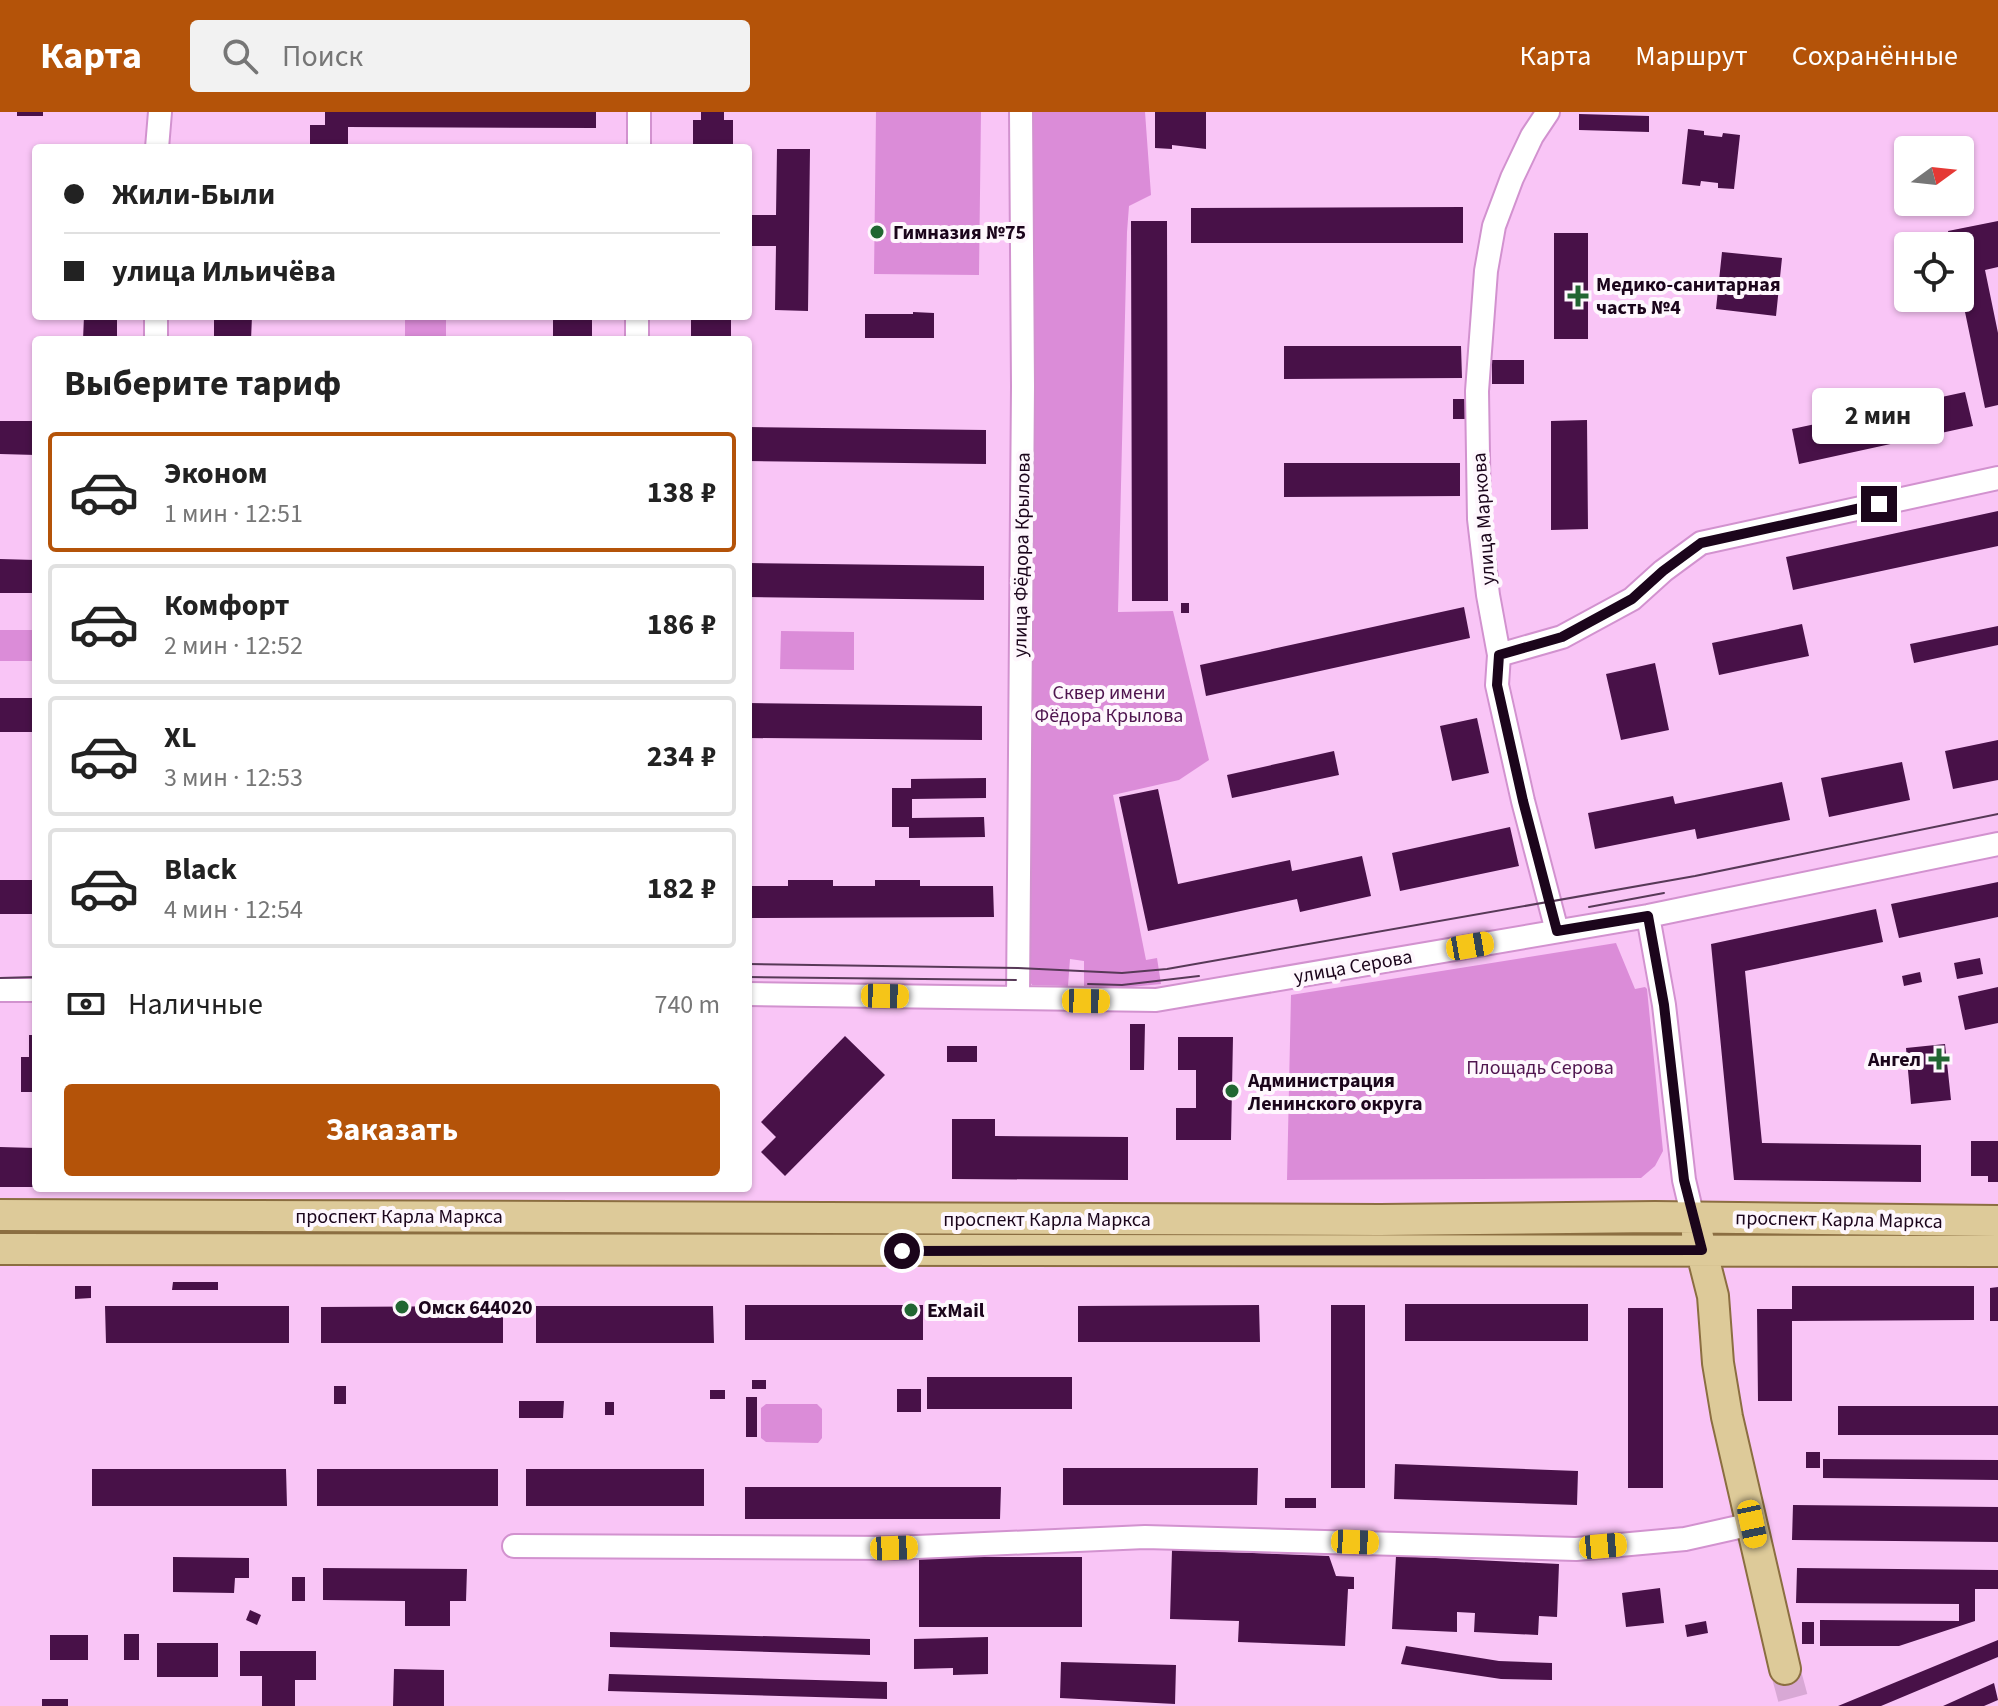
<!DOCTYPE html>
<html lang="ru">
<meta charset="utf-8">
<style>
:root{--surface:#fff;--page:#f2f2f2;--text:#222;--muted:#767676;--line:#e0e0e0;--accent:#b45309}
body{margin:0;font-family:"Source Sans 3",sans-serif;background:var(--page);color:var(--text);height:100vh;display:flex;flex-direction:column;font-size:30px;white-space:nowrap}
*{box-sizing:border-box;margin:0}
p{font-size:26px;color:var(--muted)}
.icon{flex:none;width:44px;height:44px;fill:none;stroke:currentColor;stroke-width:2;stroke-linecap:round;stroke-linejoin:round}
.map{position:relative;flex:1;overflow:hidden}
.side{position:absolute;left:32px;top:224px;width:720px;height:856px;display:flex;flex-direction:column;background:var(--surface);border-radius:8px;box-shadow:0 2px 6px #0004}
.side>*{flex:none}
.banner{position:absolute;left:32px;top:32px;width:720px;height:176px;border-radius:8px;box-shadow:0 2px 6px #0004;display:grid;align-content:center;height:176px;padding:0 32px;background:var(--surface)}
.needle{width:52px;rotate:75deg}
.fabs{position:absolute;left:1894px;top:24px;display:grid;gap:16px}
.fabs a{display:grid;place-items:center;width:80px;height:80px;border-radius:8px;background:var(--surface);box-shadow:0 2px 6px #0004;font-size:40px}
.end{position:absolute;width:36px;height:36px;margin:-18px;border:10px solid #1b051b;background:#fff;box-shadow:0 0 0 4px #fff}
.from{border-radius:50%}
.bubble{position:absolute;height:56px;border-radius:8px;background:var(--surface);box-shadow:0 2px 6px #0004;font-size:26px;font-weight:700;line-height:56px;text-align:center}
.car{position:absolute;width:24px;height:48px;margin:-24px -12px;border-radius:10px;box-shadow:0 0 6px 2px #0007;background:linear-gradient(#f5c518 24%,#345 0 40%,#f5c518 0 76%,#345 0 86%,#f5c518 0)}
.banner b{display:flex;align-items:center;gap:28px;height:76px;font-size:30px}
.banner b+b{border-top:2px solid var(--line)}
.banner i{width:20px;height:20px;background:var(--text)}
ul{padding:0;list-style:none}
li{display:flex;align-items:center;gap:24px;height:120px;margin:0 16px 12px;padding:0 16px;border:4px solid var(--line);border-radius:8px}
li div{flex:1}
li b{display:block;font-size:30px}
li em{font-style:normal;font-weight:700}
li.active{border-color:var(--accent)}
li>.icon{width:72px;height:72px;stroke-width:1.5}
h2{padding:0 32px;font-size:36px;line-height:96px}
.pay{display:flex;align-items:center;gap:20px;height:88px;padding:0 32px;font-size:30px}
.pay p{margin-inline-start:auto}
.primary-button{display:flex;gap:16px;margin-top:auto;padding:16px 32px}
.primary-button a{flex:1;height:92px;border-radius:8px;background:var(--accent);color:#fff;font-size:32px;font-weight:700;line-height:92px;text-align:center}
header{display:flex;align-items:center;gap:48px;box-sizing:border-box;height:112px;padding:0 40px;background:var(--accent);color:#fff}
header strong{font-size:38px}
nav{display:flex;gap:44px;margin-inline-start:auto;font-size:28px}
.search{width:560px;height:72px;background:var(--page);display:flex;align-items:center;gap:20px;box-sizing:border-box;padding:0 28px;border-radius:8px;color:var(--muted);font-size:30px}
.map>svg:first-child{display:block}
.green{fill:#db8cd8}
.building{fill:#481148}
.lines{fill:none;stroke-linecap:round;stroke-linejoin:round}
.major-tunnel{stroke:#d8a8d5;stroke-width:30;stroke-dasharray:30 15;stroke-linecap:butt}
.minor-casing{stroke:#d292cf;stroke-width:26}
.major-casing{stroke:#8b6e41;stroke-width:34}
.minor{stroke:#fff;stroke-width:22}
.major{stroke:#ddca99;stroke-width:30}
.tram{stroke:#573957;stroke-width:2}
.route{stroke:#1b051b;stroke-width:10}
.poi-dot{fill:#216632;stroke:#fef7fd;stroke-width:3}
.labels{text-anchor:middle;stroke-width:8;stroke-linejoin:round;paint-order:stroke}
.poi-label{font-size:20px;font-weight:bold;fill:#1b051b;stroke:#fef7fd;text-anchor:start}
.street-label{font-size:20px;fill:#1b051b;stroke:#fef7fd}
.park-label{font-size:20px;fill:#4f154f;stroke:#fef7fd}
</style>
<header>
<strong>Карта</strong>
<div class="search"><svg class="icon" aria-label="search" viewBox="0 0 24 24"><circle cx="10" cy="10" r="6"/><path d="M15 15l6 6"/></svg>Поиск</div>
<nav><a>Карта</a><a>Маршрут</a><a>Сохранённые</a></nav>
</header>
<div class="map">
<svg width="1998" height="1594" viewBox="0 0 1998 1594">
<rect width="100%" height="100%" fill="#f9c5f6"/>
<!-- green -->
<path class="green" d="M876 0H981L979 163 874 162Z
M1028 0H1145L1151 83 1129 94 1127 120 1118 500 1173 499 1209 648 1179 668 1113 683 1146 848 1157 846 1161 872 1120 876 1084 874V849L1070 847 1068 874 1032 873 1026 863Z
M405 204H446V228H405Z
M0 518H36V549H0Z
M781 519 854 520V558L780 557Z
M1616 831 1635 877 1645 875 1647 877 1663 1039 1655 1054 1641 1066 1287 1068 1291 883Z
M766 1292H817L822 1297V1326L818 1331 766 1330 761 1326V1296Z"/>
<!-- building -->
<path class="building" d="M17 0H43V4H17Z
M325 0H596V16L348 15V36H302V33H310V13H325Z
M701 0H724V8H733V36H693V8H701Z
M1155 0H1206V37L1172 33V37L1155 36Z
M1579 2 1649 4V20L1579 18Z
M1688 17 1704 19V23L1722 25 1723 21 1740 23 1734 77 1718 76V71L1701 69 1700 74 1682 72Z
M777 37H810L808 199 775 198 776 134H748V103H776Z
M1463 95V131H1191V96Z
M1131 109H1167L1168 489H1132Z
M1998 109V155L1985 158 1998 221V293L1985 296 1960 176V134H1951L1948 119Z
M1554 121H1588V227H1554Z
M1722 140 1782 146 1776 204 1716 197Z
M913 200 934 201V226H865V202H913Z
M84 204H117V228H83Z
M214 204H252L251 228H214Z
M553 204H592V228H553Z
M691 204H731V227H691Z
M1284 234H1461L1462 266 1284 267Z
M1492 248H1524V272H1492Z
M1965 280 1973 314 1799 352 1792 317Z
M1453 287H1468V307H1453Z
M1587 308 1588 417 1551 418V309Z
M0 309H36V343L0 342Z
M748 315 986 318V352L748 349Z
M1284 351H1460V384L1284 385Z
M1998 399V434L1793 478 1786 445Z
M0 447 36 448V481H0Z
M748 451 984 454V488L748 485Z
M1181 491H1189V501H1181Z
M1464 495 1470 526 1206 584 1200 553Z
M1802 512 1809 544 1719 563 1712 531Z
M1998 514V533L1914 551 1910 532Z
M1655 551 1669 618 1621 628 1606 562Z
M0 586H36V620H0Z
M748 591 982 594V628L748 626Z
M1477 606 1489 661 1452 669 1440 614Z
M1998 628V668L1953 677 1945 639Z
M1334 639 1339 663 1232 686 1227 663Z
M1902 650 1910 688 1829 705 1821 666Z
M986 666V686L912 687V706L984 705 985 725 909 726V715H892V676H911V667Z
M1782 670 1790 708 1697 727 1695 717 1595 737 1588 701 1673 684 1675 692Z
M1158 677 1178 772 1290 748 1292 759 1362 744 1371 784 1300 800 1297 787 1148 819 1119 685Z
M1510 715 1519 754 1400 779 1392 741Z
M0 768H36V802H0Z
M788 768H833V774H875V768H920V774H993L994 805 748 806V774H788Z
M1998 770V805L1899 826 1891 792Z
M1876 797 1883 830 1745 859 1762 1031 1921 1033V1070L1734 1068 1711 832Z
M1980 846 1983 862 1957 867 1954 851Z
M1920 860 1922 870 1904 874 1902 864Z
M1998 875V911L1965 918 1958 884Z
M1130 912H1145L1144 958H1130Z
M29 923H36V980H21V945H29Z
M845 924 885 963 785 1064 761 1040 776 1025 761 1010Z
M1178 925H1233L1231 1028H1176V996H1196V958H1178Z
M1945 932 1951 988 1911 992 1906 936Z
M947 934H977V950H947Z
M952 1007H995V1024L1128 1025V1068L952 1067Z
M1971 1029H1998V1070H1988V1064H1971Z
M0 1035 36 1036V1075H0Z
M173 1170H218V1178H172Z
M75 1174H91V1186L75 1187Z
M1792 1174H1974V1208L1792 1209V1289H1758L1757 1197H1792Z
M1998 1175V1209H1990V1176Z
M1405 1192H1588V1229H1405Z
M745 1193H923V1228H745Z
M1259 1193 1260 1230H1078V1194Z
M1331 1193H1365V1376H1331Z
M105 1194H289V1231H106Z
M503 1194V1231H321V1195Z
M536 1194H713L714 1231H536Z
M1628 1196H1663V1376H1628Z
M927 1265H1072V1297H927Z
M752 1268H766V1277H752Z
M334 1274H346V1292H334Z
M897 1277H921V1300H897Z
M710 1278H725V1287H710Z
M746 1285H757V1325H746Z
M519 1289H564L563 1306H519Z
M605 1290H614V1303H605Z
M1838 1294H1998V1323H1838Z
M1806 1340H1820V1356H1806Z
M1823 1347 1998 1348V1368L1823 1366Z
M1395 1352 1578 1359 1577 1393 1394 1387Z
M1063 1356H1258L1257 1393H1063Z
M92 1357H286L287 1394H92Z
M317 1357H498V1394H317Z
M526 1357H704V1394H526Z
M745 1375H1001L1000 1407H745Z
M1285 1386H1316V1396H1285Z
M1793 1393 1998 1395V1430L1792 1428Z
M1172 1438 1329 1444 1336 1464 1354 1465V1477H1348L1345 1534 1238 1530 1239 1509 1170 1507Z
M1396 1444 1559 1452 1557 1505 1539 1504 1538 1523 1474 1520 1475 1501 1457 1500V1520L1392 1517Z
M173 1445 249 1446V1466H235L234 1481 173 1480Z
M919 1445H1082V1515H919Z
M323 1456 467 1457 466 1489H450V1514H405V1489L323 1488Z
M1797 1456 1998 1458V1477H1975V1509L1899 1534H1820V1508L1959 1509V1492L1796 1491Z
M292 1465H305V1489H292Z
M1660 1476 1664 1511 1626 1515 1622 1481Z
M250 1498 261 1503 257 1513 246 1508Z
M1706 1509 1708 1521 1687 1525 1685 1513Z
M1802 1510H1814V1532H1802Z
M610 1520 870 1527V1543L610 1535Z
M124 1522H139V1548H124Z
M50 1523H88V1548H50Z
M988 1525V1562L953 1563V1556L914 1557V1527Z
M1998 1528V1545L1881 1594H1838Z
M157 1531H218V1565H157Z
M1406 1534 1499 1549 1552 1551V1568L1501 1567 1401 1552Z
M240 1539H316V1568H295V1594H262V1564H240Z
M1061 1550 1176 1553 1175 1592 1060 1586Z
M394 1557 444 1558V1594H393Z
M609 1562 887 1570V1587L608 1579Z
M1994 1571 1998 1588 1984 1594H1943Z
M42 1587H68V1594H42Z"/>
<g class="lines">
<!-- major-tunnel -->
<path class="major-tunnel" d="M1785 1557 1795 1594"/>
<defs>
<path id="minor" d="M1548 0 1532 24 1512 66 1494 114 1486 159 1477 279 1479 407 1488 483 1499 543 1497 573 1523 689 1557 819
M157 36 160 0
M639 36V0
M156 204V228
M637 228V204
M1499 543 1562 525 1632 487 1663 459 1701 431 1998 366
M1648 804 1664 893 1684 1068 1693 1106
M0 878H36
M748 882 1156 888 1648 804 1998 732
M1018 885 1023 274 1021 0
M514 1434 894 1436 1145 1425 1576 1437 1685 1427 1752 1412"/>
<path id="major" d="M0 1103 1380 1108 1655 1105 1998 1109
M1697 1121 1713 1184 1718 1251 1727 1305 1785 1557
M0 1137 1998 1139"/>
</defs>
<!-- minor casing -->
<use href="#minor" class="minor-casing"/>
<!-- major casing -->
<use href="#major" class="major-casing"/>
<!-- minor -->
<use href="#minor" class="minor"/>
<!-- major -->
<use href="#major" class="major"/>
<!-- tram -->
<path class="tram" d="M1589 795 1664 781
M748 852 1018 856 1122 861 1167 857 1695 764 1998 702
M748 865 1016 868
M0 866 36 865
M1088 872 1122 873 1199 864"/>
</g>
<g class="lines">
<!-- route -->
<path class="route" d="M902 1139 1702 1138 1684 1068 1664 893 1648 804 1557 819 1523 689 1497 573 1499 543 1562 525 1632 487 1663 459 1701 431 1879 392"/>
</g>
<!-- markers -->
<g class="poi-dot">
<circle cx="877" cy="120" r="8"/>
<path d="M1574 172h8v8h8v8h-8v8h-8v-8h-8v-8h8z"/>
<path d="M1935 935h8v8h8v8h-8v8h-8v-8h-8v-8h8z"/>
<circle cx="1232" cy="979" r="8"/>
<circle cx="402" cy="1195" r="8"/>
<circle cx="911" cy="1198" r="8"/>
</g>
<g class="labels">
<!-- poi labels -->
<g class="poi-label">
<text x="893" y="127">Гимназия №75</text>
<text x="1596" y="179">Медико-санитарная<tspan x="1596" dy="23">часть №4</tspan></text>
<text x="1921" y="954" text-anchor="end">Ангел</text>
<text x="1248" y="975">Администрация<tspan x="1248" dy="23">Ленинского округа</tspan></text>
<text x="418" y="1202">Омск 644020</text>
<text x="927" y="1205">ExMail</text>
</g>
<!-- street labels -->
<g class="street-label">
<text transform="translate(1483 407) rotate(-94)" y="7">улица Маркова</text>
<text transform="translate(1021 443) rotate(-89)" y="7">улица Фёдора Крылова</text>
<text transform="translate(1353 854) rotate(-10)" y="7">улица Серова</text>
<text x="399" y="1111">проспект Карла Маркса</text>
<text x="1047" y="1114">проспект Карла Маркса</text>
<text transform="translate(1839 1107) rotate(1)" y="7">проспект Карла Маркса</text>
</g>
<!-- park labels -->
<g class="park-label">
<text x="1109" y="587">Сквер имени<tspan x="1109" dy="23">Фёдора Крылова</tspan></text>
<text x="1540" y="962">Площадь Серова</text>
</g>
</g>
</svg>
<div class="fabs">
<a><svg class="needle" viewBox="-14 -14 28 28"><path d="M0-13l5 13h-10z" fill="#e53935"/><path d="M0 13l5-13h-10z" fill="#767676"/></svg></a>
<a><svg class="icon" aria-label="locate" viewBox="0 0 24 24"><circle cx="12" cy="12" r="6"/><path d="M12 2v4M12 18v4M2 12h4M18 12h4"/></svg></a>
</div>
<i class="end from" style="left:902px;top:1139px"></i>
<i class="end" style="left:1879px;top:392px"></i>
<div class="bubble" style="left:1812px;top:276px;width:132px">2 мин</div>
<i class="car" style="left:1470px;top:834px;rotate:80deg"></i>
<i class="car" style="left:885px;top:884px;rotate:91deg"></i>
<i class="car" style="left:1086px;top:889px;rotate:91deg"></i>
<i class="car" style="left:1752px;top:1412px;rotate:168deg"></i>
<i class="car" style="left:1355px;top:1430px;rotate:92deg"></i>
<i class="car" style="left:1603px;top:1434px;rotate:85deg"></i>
<i class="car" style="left:894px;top:1436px;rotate:88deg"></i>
<div class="banner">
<b><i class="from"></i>Жили-Были</b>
<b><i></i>улица Ильичёва</b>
</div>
<section class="side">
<h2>Выберите тариф</h2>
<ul>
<li class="active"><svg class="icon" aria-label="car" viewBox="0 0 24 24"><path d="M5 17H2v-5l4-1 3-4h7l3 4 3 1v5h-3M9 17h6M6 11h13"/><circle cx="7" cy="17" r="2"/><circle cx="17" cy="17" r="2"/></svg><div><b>Эконом</b><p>1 мин · 12:51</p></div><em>138 ₽</em></li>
<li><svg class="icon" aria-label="car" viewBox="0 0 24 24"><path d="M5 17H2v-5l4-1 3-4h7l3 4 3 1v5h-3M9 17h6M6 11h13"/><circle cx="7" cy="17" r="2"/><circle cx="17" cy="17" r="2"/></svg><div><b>Комфорт</b><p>2 мин · 12:52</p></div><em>186 ₽</em></li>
<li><svg class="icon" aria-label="car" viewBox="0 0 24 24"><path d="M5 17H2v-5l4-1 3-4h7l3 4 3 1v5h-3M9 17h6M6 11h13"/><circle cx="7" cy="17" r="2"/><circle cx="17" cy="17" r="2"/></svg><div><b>XL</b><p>3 мин · 12:53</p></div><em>234 ₽</em></li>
<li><svg class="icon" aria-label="car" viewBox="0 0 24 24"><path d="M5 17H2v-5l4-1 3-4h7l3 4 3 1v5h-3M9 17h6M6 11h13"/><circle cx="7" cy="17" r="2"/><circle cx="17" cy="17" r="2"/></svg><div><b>Black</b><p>4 мин · 12:54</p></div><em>182 ₽</em></li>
</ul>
<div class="pay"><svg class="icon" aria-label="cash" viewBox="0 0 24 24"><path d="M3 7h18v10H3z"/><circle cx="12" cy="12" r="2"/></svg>Наличные<p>740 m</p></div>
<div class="primary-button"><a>Заказать</a></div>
</section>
</div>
